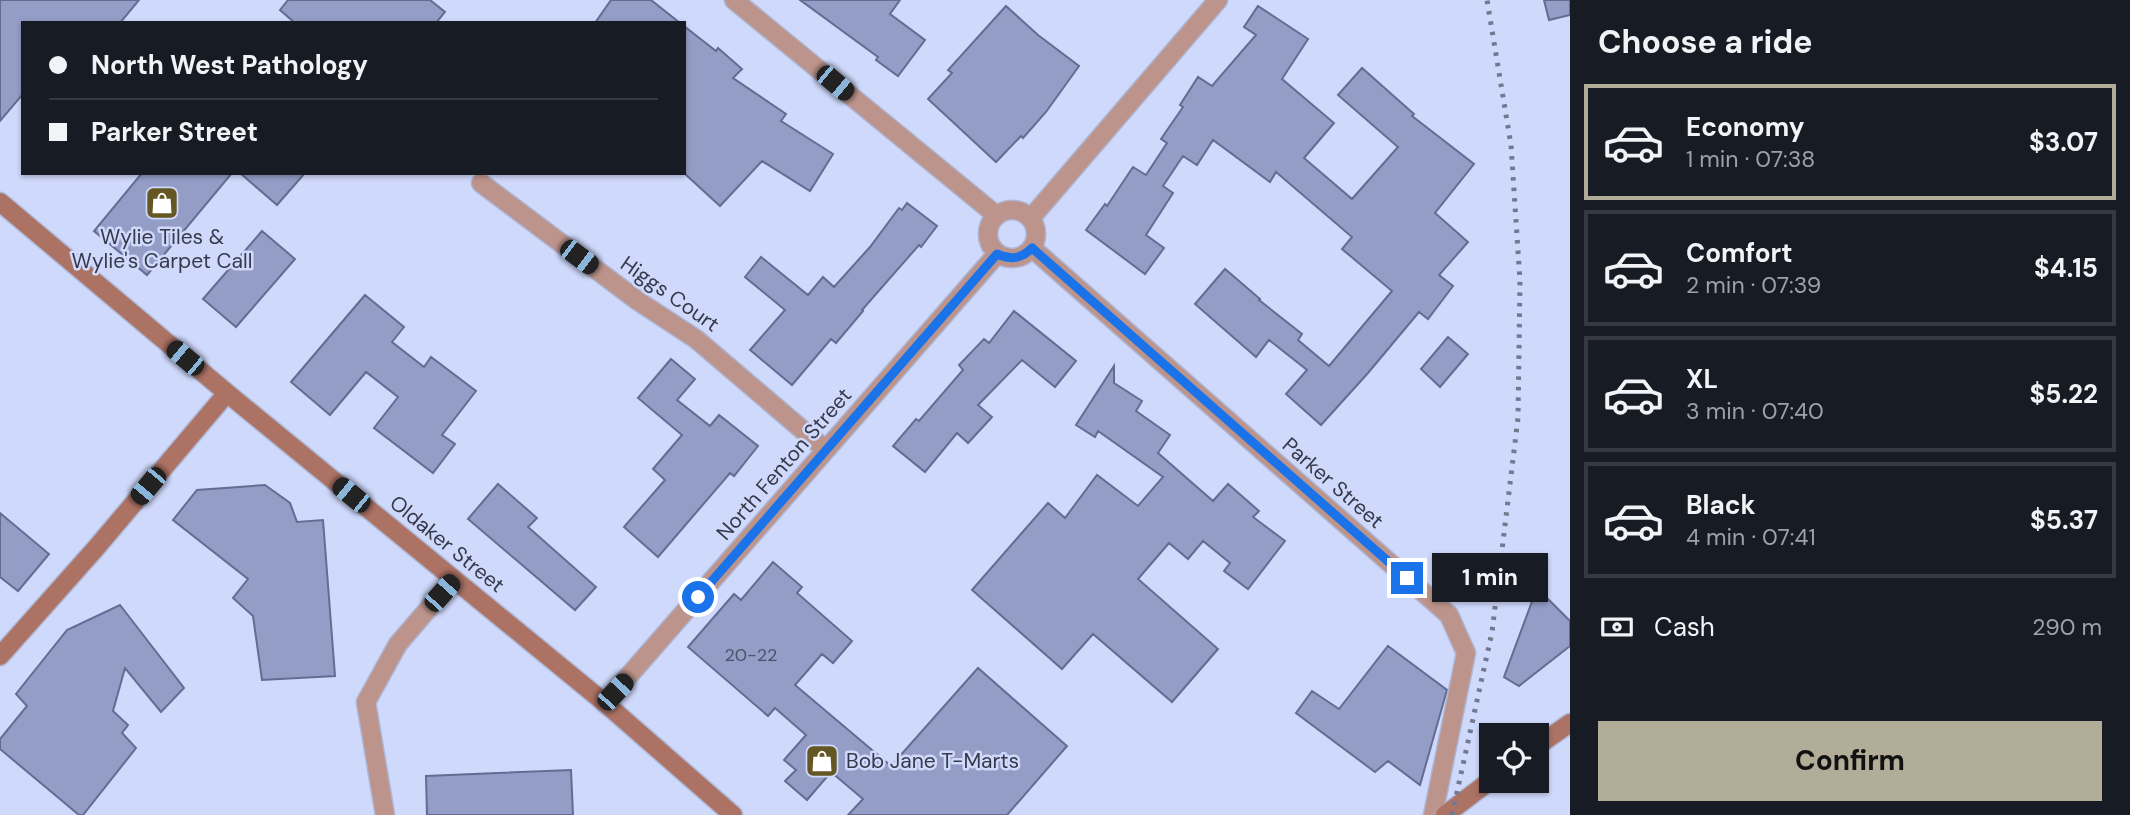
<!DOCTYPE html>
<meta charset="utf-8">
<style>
:root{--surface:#171b24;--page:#20242c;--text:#f1f3f6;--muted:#9ea1a6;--line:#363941;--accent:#b2ad98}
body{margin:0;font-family:"DM Sans",sans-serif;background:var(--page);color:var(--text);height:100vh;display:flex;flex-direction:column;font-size:26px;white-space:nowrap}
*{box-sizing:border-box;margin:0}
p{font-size:23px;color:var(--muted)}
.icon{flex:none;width:38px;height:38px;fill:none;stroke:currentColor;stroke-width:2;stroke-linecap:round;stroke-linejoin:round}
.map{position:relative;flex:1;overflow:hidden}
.details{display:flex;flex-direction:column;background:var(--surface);width:560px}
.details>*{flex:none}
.hud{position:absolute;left:21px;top:21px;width:665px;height:154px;border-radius:0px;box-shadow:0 2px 5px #0004;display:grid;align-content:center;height:154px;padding:0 28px;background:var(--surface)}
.fabs{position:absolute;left:1479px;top:723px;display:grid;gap:14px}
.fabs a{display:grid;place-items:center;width:70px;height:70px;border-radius:0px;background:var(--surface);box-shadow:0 2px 5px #0004;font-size:35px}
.end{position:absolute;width:32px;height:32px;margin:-16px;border:9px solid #1a73e8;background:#fff;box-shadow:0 0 0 4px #fff}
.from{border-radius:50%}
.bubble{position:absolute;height:49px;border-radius:0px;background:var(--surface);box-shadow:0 2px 5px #0004;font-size:23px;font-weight:700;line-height:49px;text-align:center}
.car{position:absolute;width:21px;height:42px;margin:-21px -10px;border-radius:9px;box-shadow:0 0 5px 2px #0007;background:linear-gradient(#222 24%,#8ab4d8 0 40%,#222 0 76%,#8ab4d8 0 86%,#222 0)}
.hud b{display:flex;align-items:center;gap:24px;height:66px;font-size:26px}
.hud b+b{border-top:2px solid var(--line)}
.hud i{width:18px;height:18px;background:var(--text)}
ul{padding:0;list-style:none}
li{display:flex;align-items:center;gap:21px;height:116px;margin:0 14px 10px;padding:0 14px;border:4px solid var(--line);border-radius:0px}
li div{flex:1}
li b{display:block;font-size:26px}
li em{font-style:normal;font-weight:700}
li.on{border-color:var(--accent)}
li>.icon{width:63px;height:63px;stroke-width:1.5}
h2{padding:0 28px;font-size:32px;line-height:84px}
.pay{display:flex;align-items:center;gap:18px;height:77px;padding:0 28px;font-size:26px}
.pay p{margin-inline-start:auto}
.primary-button{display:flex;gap:14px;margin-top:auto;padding:14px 28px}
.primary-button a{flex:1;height:80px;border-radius:0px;background:var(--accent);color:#111;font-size:28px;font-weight:700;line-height:80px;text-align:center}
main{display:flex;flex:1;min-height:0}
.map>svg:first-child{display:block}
.building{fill:#939dc6;stroke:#636c92;stroke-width:2}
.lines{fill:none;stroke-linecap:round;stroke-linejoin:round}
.street-casing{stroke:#adb6d4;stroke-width:21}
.secondary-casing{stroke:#adb6d4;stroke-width:21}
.street{stroke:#bd948b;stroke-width:18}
.secondary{stroke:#ac7264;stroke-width:18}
.rail{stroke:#71788f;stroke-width:5;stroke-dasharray:3.5 7;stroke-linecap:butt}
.route{stroke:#1a73e8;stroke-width:9}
.labels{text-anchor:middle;stroke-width:5;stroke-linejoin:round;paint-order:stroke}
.number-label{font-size:18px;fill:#4c5269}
.poi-label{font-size:21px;fill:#35394a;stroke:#cfd9fb}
.street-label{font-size:21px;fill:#35394a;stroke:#cfd9fb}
</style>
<main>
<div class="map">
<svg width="1570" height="815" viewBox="0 0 1570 815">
<rect width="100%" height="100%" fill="#cfd9fb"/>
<!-- building -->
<path class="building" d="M0 0H139L120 23H23V94L0 121Z
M288 0H430L445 12 436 23H295L280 10Z
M611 0H651L680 23H595Z
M800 0H900L890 14 925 40 898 76 876 60 878 57Z
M1544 0H1570V15L1549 20Z
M1006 6 1038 35 1079 66 1046 112 1023 138 1021 136 996 162 928 99 952 73 948 70Z
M1258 6 1308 39 1282 79 1334 123 1304 158 1352 199 1398 147 1338 95 1362 68 1414 114 1412 116 1474 164 1435 213 1468 242 1439 275 1453 286 1428 319 1419 312 1368 373 1321 425 1286 394 1307 370 1269 340 1256 357 1195 304 1225 269 1260 299 1259 300 1302 334 1298 340 1329 366 1392 291 1342 249 1352 237 1276 172 1270 182 1213 140 1197 165 1183 156 1163 186 1173 193 1146 235 1164 248 1145 274 1086 230 1105 204 1107 206 1133 167 1146 175 1167 143 1161 139 1183 107 1180 105 1198 77 1212 86 1256 35 1244 27Z
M684 26 716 51 718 48 742 69 733 78 786 114 781 121 833 154 810 191 762 161 720 206 684 173Z
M142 173H232L147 275 94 231Z
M240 173H305L277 205Z
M907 203 937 226 921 247 919 245 862 310 863 311 836 343 831 339 792 385 750 350 785 310 745 277 761 257 808 295 823 277 834 287 870 247 899 208 902 210Z
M262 231 295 259 236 327 203 299Z
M365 295 404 327 392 342 424 367 431 357 476 391 442 435 455 444 433 473 374 428 398 397 366 372 330 415 291 382Z
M1014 311 1076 361 1055 387 1022 360 978 405 992 417 968 443 957 433 925 472 893 446 916 419 919 421 963 370 959 365 984 339 989 343Z
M1448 337 1468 354 1440 387 1421 369Z
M671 359 695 379 677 400 710 426 719 415 758 446 734 476 730 473 658 557 624 527 665 480 653 469 682 435 638 398Z
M1114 366V383L1142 401 1136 411 1170 435 1158 453 1213 501 1228 484 1259 511 1253 517 1285 541 1248 589 1224 571 1230 563 1203 541 1188 559 1169 543 1138 579 1218 649 1172 702 1093 634 1062 669 972 590 1048 503 1065 518 1097 475 1138 506 1163 477 1098 431 1095 437 1076 425Z
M498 484 537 518 528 527 596 587 575 610 468 519Z
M265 485 290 503 297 522 323 520 335 676 262 680 253 616 233 598 248 579 173 520 197 490Z
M0 513 49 554 18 591 0 577Z
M773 562 802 587 797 593 852 641 833 663 822 654 795 685 891 766 978 668 1067 746 1007 815H848L863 799 831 772 807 800 785 781 796 770 784 760 806 735 775 708 768 716 688 647 734 594 741 600Z
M1537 588 1570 621V646L1519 686 1504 677Z
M120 605 184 688 161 712 125 668 113 711 128 725 122 733 136 748 83 815H79L0 749V739L27 706 16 694 67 630Z
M1388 646 1447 690 1420 785 1388 761 1375 772 1296 713 1312 691 1339 709Z
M571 770 573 815H427L426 776Z"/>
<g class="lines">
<defs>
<path id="street" d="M734 0 996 215
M481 183 638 301 696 339 826 450
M988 234a24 24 0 1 1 48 0a24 24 0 1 1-48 0Z
M1031 218 1218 0
M1032 248 1449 615 1466 653 1433 815
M605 703 997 254
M385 815 366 702 398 644 454 579"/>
<path id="secondary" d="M0 202 227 393 605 703 733 815
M0 656 96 548 227 393
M1536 747 1570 723
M1445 815 1491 780"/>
</defs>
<!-- street casing -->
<use href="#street" class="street-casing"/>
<!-- secondary casing -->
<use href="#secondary" class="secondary-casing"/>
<!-- street -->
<use href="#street" class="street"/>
<!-- secondary -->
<use href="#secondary" class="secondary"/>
<!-- rail -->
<path class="rail" d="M1452 815 1492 632 1518 418 1520 281 1511 145 1487 0"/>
</g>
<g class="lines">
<!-- route -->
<path class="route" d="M698 597 997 254C1011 260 1021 259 1032 248L1407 578"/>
</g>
<!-- icons -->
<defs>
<symbol id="shop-square" viewBox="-11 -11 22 22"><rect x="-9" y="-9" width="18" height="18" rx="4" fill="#655724" stroke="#cfd9fb"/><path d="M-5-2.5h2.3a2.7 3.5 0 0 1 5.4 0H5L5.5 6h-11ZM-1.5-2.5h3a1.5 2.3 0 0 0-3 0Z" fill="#fff"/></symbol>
</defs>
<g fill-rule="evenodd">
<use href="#shop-square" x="143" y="184" width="38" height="38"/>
<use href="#shop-square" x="803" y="742" width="38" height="38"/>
</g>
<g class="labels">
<!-- number labels -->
<g class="number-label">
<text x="751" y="661">20-22</text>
</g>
<!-- poi labels -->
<g class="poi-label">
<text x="162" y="244">Wylie Tiles &amp;<tspan x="162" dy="24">Wylie's Carpet Call</tspan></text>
<text x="846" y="768" text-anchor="start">Bob Jane T-Marts</text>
</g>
<!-- street labels -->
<g class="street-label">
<text transform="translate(670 294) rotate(35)" y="7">Higgs Court</text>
<text transform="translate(784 464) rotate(-49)" y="7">North Fenton Street</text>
<text transform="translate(1333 483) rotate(41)" y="7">Parker Street</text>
<text transform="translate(447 544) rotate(39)" y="7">Oldaker Street</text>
</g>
</g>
</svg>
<div class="fabs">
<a><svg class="icon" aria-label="locate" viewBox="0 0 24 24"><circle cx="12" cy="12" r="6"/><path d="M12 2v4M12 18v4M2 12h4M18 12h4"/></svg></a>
</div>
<i class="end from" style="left:698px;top:597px"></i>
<i class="end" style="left:1407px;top:578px"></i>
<div class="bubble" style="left:1432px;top:553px;width:116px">1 min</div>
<i class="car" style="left:835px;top:83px;rotate:130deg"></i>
<i class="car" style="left:579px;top:257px;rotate:127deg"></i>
<i class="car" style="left:185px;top:358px;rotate:310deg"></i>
<i class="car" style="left:148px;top:486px;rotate:220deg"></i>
<i class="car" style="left:351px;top:495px;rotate:309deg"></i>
<i class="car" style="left:442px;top:593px;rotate:42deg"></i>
<i class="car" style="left:615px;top:692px;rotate:43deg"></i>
<div class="hud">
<b><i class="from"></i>North West Pathology</b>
<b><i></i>Parker Street</b>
</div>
</div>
<section class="details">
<h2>Choose a ride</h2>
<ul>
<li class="on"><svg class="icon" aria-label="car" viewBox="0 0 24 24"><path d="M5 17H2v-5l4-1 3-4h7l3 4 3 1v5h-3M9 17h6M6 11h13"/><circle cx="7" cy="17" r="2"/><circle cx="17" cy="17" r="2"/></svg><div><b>Economy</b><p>1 min · 07:38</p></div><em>$3.07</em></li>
<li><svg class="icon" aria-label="car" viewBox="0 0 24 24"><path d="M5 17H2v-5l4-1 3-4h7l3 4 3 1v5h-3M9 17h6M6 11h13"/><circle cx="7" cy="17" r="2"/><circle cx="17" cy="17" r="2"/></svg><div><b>Comfort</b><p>2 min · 07:39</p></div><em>$4.15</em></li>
<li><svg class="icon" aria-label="car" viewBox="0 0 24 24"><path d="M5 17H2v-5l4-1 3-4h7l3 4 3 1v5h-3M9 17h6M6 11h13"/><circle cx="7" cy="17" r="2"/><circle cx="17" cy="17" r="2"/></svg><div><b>XL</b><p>3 min · 07:40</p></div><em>$5.22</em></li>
<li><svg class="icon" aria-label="car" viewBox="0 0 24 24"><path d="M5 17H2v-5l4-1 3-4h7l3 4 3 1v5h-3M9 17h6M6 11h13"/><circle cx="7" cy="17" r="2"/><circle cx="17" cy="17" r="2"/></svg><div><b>Black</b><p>4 min · 07:41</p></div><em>$5.37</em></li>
</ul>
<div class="pay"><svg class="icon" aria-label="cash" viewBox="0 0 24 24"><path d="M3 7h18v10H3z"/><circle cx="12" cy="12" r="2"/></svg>Cash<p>290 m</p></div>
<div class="primary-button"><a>Confirm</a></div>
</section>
</main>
